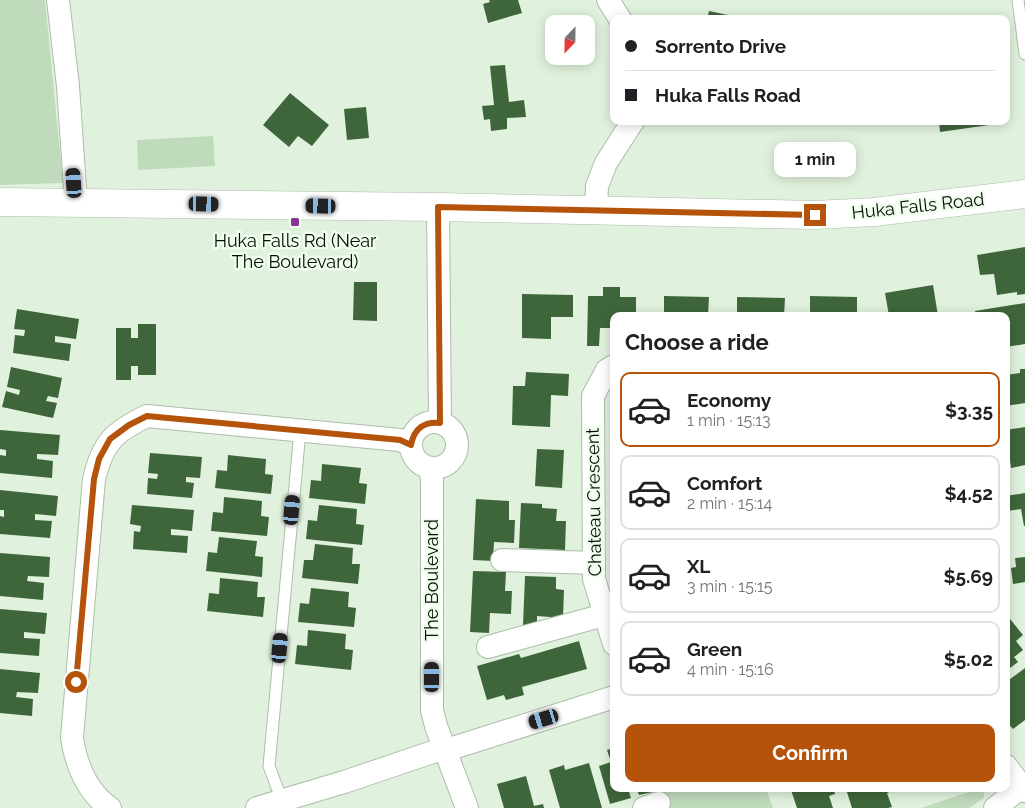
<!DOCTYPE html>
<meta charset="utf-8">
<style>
:root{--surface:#fff;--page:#f6f6f6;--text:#202124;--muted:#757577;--line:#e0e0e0;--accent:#b45309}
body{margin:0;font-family:Raleway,sans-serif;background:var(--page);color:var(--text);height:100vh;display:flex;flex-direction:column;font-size:19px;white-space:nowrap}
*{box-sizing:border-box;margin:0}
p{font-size:16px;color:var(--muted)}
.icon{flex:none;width:28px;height:28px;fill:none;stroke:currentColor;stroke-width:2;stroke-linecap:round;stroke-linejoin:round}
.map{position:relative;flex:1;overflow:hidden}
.panel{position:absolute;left:610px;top:312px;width:400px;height:480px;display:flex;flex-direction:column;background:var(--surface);border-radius:10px;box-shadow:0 2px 12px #0003}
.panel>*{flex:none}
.top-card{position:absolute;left:610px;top:15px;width:400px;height:110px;border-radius:10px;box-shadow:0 2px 12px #0003;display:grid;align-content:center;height:110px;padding:0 15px;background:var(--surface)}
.needle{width:32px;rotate:202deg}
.fabs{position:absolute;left:545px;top:15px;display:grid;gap:10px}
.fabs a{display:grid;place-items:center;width:50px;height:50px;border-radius:10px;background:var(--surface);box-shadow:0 2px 12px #0003;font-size:25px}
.end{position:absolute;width:22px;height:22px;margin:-11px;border:6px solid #b45309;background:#fff;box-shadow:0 0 0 2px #fff}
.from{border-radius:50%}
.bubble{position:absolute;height:35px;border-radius:10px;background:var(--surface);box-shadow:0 2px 12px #0003;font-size:16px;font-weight:700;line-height:35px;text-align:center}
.car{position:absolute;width:15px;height:30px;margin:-15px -8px;border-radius:6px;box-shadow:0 0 4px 1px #0007;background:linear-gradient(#222 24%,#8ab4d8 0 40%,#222 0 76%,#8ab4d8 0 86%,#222 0)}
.top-card b{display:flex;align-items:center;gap:18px;height:48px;font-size:19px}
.top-card b+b{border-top:1px solid var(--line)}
.top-card i{width:12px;height:12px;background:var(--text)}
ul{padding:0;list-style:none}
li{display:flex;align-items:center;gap:15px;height:75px;margin:0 10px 8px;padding:0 5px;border:2px solid var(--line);border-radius:10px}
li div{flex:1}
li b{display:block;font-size:19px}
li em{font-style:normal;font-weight:700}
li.active{border-color:var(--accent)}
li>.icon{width:45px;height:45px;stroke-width:1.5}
h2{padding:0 15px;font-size:22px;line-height:60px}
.action{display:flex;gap:10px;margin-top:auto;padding:10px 15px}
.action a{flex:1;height:58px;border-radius:10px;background:var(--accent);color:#fff;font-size:20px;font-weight:700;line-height:58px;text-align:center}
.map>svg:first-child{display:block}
.green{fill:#c0dbbc}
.building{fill:#3f663a}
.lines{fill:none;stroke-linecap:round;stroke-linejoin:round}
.lane-casing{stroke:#acbda9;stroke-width:13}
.street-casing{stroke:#acbda9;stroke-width:24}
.secondary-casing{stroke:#acbda9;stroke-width:29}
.lane{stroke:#fff;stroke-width:11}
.street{stroke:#fff;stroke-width:22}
.secondary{stroke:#fff;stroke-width:28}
.route{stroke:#b45309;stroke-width:6}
.poi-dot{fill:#8d319b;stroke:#effeed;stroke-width:2}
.labels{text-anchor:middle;stroke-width:5;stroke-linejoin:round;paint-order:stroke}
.street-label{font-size:18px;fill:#080d07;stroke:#effeed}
.poi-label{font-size:18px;fill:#080d07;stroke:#effeed}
</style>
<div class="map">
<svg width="1025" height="808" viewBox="0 0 1025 808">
<rect width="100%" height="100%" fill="#e0f2dd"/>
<!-- green -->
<path class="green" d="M0 0H45L63 183 0 185Z
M213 136 215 166 138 170 137 140Z
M668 789H766L773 808H659L655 795Z
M978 789H984V798L969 808H921Z"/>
<!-- building -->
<path class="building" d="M489 0H518L522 13 488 23 483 4 490 2Z
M709 11 728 15 727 19H707Z
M505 65 509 102 524 100 526 117 507 118V129L491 131 490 119 484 120 482 106 494 105 490 66Z
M290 93 329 125 312 146 298 136 289 147 263 125Z
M366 107 369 138 347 140 344 109Z
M939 121H1002L1003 123 940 132Z
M1025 247V294L1017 295V292L997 295 994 274 980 275 977 255Z
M354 282H377V321L353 320Z
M933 285 938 316H908L907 314 889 316 885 293Z
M603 287H620V297H636V316H614V323H610V328H600L599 346H587L588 296H603Z
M522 294 573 295V317H551V339L522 338Z
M664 296 709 297 708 316H664Z
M810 296 857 297V316H810Z
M737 297 785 298 784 316H737Z
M1025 303V344L1006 347V316H976L975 311Z
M17 309 79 319 76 339 55 336V342L71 344 69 361 13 353 15 335 24 336 25 330 14 329Z
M138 324H156V375H138V366H131V380H116V328H131V338H138Z
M11 367 62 378 58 398 48 396 46 401 57 403 53 418 2 407 6 391 19 395 20 390 7 387Z
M1020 369H1025V403L1006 406V375L1020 373Z
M526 372 569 374 568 396 551 395 550 427 512 425 513 386H525Z
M1025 427V465L1011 468 1009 452H1006V430Z
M0 430 60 435 58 455 37 454V459L53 461 52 478 0 473V455L6 456V450L0 449Z
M537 449 564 450 562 488 535 486Z
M150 453 202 457 200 478 186 477V482L194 483 192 498 147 494 148 478 157 479 158 474 148 473Z
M228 455 266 459 265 474 273 475 271 494 215 488 217 470 227 471Z
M322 464 361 468 359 483 367 484 365 504 309 498 311 480 321 481Z
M0 490 58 496 56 516 35 514V520L52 521 50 538 0 534V516L4 517V510H0Z
M1025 493V526H1024L1021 509 1006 511V496Z
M224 497 262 501 261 516 269 517 267 536 211 531 213 512 223 513Z
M476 499 509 501V520H515L514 543 494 542 493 561 473 560Z
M521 503 542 504V508L557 509 556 521H566L565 550 519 548Z
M132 505 194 510 192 531 171 529V535L188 536 187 553 133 549 134 531 140 532 141 526 130 524Z
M319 505 357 509 356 524 364 525 362 545 306 539 308 520 317 521Z
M219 537 257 541 255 556 263 557 262 577 206 571 208 552 217 553Z
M315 544 353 548 352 564H360L358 584 302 578 304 560H313Z
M0 553 50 557 49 577 28 576 27 581 44 583 43 600 0 596Z
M1025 557V582L1013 584 1011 568 1016 567 1015 558Z
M473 571 506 572 505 591H512L511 614 490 613 489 633 470 632Z
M525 576 556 577V589L564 590 563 618 537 616V626L523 625Z
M220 578 258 582 257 597H265L263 617 207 611 209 593 219 594Z
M311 588 349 592 348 607 356 608 354 627 298 622 300 603 309 604Z
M0 609 47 613 45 634 24 632V638L40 639 39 656 0 653Z
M1010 619 1023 635 1016 641 1023 650 1014 657 1018 662 1006 671V621Z
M308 630 346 634 345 649 353 650 351 670 295 664 297 645 307 646Z
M579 641 587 669 522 687 524 695 506 700 504 695 487 700 477 666 519 654 521 658Z
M1025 668V720L1013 729 1006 721V682Z
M0 669 40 673 38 693 17 692 16 697 33 699 32 716 0 713Z
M614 748V789H628L631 798 610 804 599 766 611 762 607 750Z
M589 763 602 808H560L549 770 564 765 565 770Z
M526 776 534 806 543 804 544 808H504L497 784Z
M637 789H653V792L639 795Z
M795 789H834L835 794 829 796 833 808H797L791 790Z
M846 789H892V791L887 793 892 807 888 808H852Z"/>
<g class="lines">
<defs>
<path id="lane" d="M1018 0 1025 54
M282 801 269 766 300 431"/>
<path id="street" d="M58 0 68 86 76 203
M608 0 620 19
M438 207 440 423
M596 211 597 186 606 163 633 121
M614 366 607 370 593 396 594 579 614 644
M411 445a23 23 0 1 1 46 0a23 23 0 1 1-46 0Z
M430 468 432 480V710L436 726 467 808
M502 560 594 563
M488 647 604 615
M1006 766 1025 791
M110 808C87 792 76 764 72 738L94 479C103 442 114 432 147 416L400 440 411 445
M257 808 344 782 433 752 456 747 614 697
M644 808 659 803
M995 808 1022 787"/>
<path id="secondary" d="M0 202 438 207 815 215 874 212 1025 194"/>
</defs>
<!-- lane casing -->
<use href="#lane" class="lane-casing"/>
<!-- street casing -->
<use href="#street" class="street-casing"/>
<!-- secondary casing -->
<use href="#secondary" class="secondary-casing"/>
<!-- lane -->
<use href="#lane" class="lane"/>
<!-- street -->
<use href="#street" class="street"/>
<!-- secondary -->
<use href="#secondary" class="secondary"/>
</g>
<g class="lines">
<!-- route -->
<path class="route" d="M76 682 94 479 99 459 110 439 129 425 147 416 168 418 400 440 411 445C414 429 424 421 440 423L438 207 815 215"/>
</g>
<!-- markers -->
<rect class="poi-dot" x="290" y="217" width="10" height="10" rx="2.5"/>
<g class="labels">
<!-- street labels -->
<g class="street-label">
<text transform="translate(918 206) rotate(-6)" y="6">Huka Falls Road</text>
<text transform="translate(594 502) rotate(-91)" y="6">Chateau Crescent</text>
<text transform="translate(432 580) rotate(-90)" y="6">The Boulevard</text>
</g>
<!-- poi labels -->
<g class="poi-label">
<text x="295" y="247">Huka Falls Rd (Near<tspan x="295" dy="21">The Boulevard)</tspan></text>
</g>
</g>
</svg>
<div class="fabs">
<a><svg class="needle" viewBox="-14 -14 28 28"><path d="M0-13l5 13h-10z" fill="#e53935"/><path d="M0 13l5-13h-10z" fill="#757577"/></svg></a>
</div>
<i class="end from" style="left:76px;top:682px"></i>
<i class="end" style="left:815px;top:215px"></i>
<div class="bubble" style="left:774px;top:142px;width:82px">1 min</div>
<i class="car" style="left:74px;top:183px;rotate:356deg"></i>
<i class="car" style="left:204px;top:204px;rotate:91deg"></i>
<i class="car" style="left:321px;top:206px;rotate:271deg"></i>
<i class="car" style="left:292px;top:510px;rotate:5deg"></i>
<i class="car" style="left:280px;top:648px;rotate:5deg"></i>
<i class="car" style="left:432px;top:677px;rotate:0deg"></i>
<i class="car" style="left:544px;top:719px;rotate:253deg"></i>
<div class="top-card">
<b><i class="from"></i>Sorrento Drive</b>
<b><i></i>Huka Falls Road</b>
</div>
<section class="panel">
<h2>Choose a ride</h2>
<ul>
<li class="active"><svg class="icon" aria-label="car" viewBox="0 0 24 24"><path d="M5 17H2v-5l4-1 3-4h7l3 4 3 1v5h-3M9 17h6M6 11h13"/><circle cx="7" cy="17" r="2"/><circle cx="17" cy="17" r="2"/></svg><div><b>Economy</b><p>1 min · 15:13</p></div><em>$3.35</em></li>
<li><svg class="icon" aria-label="car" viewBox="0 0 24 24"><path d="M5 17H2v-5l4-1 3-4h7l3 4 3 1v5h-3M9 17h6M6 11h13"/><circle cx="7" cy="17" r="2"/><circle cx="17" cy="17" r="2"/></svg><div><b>Comfort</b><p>2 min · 15:14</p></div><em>$4.52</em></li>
<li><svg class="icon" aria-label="car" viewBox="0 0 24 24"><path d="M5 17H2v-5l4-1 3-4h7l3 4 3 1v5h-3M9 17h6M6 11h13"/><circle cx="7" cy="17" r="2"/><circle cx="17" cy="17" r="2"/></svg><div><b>XL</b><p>3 min · 15:15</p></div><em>$5.69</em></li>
<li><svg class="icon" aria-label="car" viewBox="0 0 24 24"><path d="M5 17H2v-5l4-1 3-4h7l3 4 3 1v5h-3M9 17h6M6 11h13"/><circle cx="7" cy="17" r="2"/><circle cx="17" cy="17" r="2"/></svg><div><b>Green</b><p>4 min · 15:16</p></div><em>$5.02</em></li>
</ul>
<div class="action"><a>Confirm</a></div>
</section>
</div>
